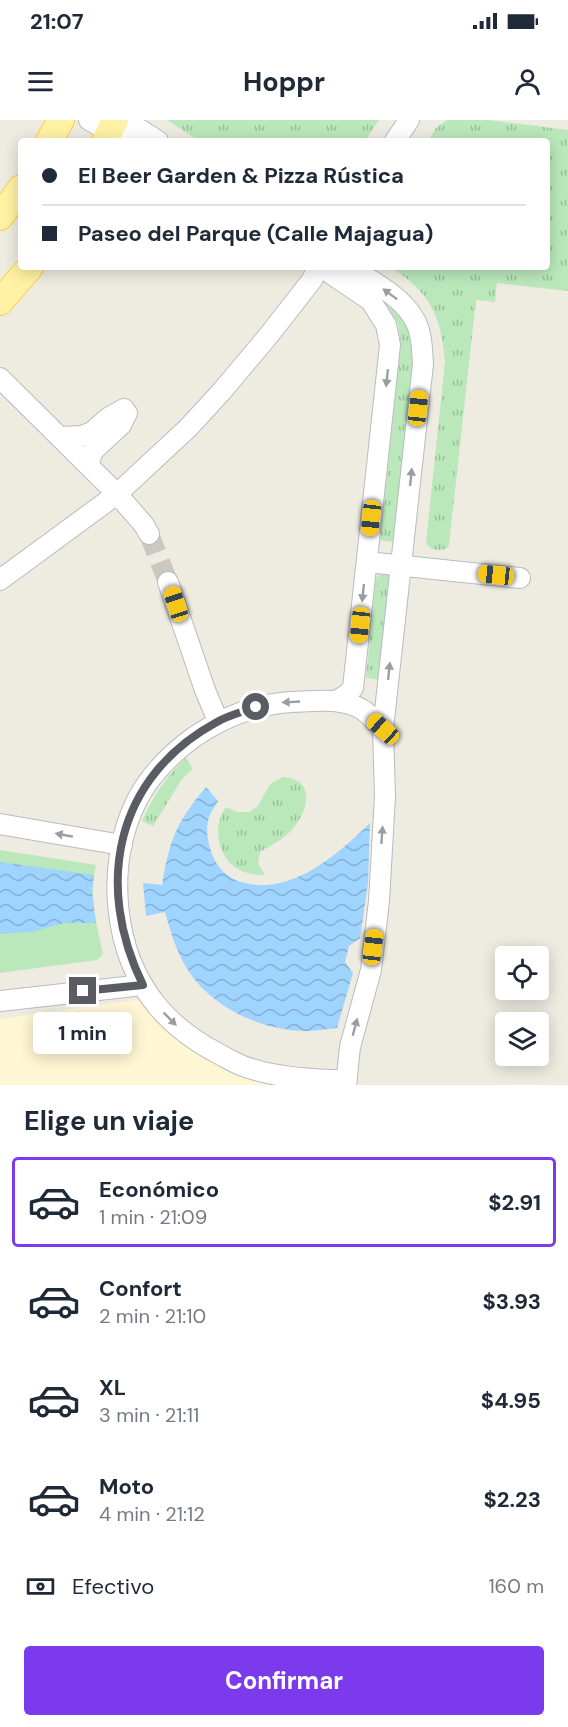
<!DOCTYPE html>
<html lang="es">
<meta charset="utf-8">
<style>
:root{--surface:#fff;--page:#f2f2f3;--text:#1f2937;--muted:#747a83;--line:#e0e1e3;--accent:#7c3aed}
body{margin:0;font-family:"DM Sans",sans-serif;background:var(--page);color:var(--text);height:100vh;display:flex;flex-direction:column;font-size:22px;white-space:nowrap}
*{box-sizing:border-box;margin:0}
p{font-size:20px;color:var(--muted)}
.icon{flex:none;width:33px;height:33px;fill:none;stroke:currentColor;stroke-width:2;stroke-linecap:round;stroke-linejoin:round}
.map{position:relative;height:965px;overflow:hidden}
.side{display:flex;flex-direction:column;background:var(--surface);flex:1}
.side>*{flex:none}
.guide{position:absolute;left:18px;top:18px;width:532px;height:132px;border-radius:6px;box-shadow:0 3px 15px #0003;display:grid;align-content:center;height:132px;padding:0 24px;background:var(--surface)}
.buttons{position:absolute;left:495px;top:826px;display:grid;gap:12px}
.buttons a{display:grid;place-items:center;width:54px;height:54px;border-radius:6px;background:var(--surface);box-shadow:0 3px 15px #0003;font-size:30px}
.end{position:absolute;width:27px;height:27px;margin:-14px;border:8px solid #595d63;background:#fff;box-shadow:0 0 0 3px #fff}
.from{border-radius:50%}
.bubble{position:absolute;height:42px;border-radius:6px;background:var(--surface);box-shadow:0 3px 15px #0003;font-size:20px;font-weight:700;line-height:42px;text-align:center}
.car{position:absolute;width:18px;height:36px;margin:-18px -9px;border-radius:8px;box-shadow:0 0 4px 2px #0007;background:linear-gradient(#f5c518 24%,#345 0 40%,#f5c518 0 76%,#345 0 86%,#f5c518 0)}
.guide b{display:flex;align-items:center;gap:21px;height:57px;font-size:22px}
.guide b+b{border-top:2px solid var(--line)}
.guide i{width:15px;height:15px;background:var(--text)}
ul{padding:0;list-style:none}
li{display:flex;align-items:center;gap:18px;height:90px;margin:0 12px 9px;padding:0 12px;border:3px solid transparent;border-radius:6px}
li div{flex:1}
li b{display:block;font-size:22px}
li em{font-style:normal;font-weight:700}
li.on{border-color:var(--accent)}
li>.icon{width:54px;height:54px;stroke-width:1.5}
h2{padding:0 24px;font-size:27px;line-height:72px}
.pay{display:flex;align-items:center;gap:15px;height:66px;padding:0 24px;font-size:22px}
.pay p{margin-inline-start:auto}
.button{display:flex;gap:12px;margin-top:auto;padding:12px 24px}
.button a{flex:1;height:69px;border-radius:6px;background:var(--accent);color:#fff;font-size:24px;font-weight:700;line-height:69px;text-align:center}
.status{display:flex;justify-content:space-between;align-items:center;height:42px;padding:0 30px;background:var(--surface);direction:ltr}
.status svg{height:16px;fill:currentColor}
header{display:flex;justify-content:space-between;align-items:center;height:78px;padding:0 24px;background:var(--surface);font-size:27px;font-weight:700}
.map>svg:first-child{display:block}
.commercial{fill:#fff6d4}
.grass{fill:url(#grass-tufts)}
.park{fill:#bae8bb}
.water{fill:url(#water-waves)}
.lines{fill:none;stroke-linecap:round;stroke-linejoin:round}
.minor-tunnel{stroke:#c9c8c1;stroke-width:20;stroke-dasharray:20 10;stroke-linecap:butt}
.minor-casing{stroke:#b9bbc1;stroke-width:22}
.major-casing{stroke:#ffce49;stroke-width:28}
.minor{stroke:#fff;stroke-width:20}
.major{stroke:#fff2a4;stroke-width:26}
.oneway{fill:#9b9ea1}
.route{stroke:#595d63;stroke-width:8}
</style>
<div class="status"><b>21:07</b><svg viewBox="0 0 49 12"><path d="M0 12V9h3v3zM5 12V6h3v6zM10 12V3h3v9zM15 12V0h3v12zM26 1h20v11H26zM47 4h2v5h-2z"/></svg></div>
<header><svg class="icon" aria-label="menu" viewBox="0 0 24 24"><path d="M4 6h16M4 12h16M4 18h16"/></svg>Hoppr<svg class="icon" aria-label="person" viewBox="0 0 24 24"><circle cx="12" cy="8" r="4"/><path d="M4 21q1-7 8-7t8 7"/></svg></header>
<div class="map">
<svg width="568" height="965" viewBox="0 0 568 965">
<defs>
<pattern id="grass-tufts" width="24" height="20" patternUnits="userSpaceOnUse" patternTransform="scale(1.5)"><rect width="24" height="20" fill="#bae8bb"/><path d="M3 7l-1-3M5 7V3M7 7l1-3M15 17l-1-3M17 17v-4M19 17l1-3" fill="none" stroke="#9abf9c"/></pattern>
<pattern id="water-waves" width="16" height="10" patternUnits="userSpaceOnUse" patternTransform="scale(1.5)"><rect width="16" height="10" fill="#9fd4ff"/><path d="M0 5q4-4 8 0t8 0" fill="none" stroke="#85afd2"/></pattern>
</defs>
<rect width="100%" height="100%" fill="#eeebe0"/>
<!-- commercial -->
<path class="commercial" d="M135 880 144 882 280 965H0V899Z"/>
<!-- grass -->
<path class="grass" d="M167 0H379L365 21H199Z
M447 0H488L568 10V171L497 163 495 182 476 180 449 425 446 429C436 430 431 432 426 422L445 242C441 195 430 172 390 147H548V21H428L436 8Z
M384 180C409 197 411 213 414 242L395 422 380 420 401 224 398 204Z
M381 453 389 455 391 459 380 560 366 558 376 458Z
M186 638 193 649 182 659 153 706 142 701C153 677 166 656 186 638Z
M283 657C319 659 307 696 288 714 280 721 269 726 260 732L258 743 265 755C255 755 247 754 238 749 217 738 212 705 226 687L237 692H249L258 686 270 664Z"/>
<!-- park -->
<path class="park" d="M0 730 96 745C88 775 97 805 103 834L97 840 0 853Z"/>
<!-- water -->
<path class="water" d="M206 667 218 681C215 686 211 692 209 697 205 709 208 723 212 734 217 747 227 758 241 762 290 777 337 735 370 703L368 763 360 818 349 826 345 842 353 853 337 908C326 909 315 911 305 911 263 910 217 890 192 856 178 837 171 814 165 792L146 796 143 763 162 765C170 718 176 703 206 667Z
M0 742 94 755 92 772 96 803H64L31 812 0 814Z"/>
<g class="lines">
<!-- minor-tunnel -->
<path class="minor-tunnel" d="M149 414 168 462"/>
<defs>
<path id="minor" d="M89 0 126 21
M125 0 158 21
M395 21 409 0
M321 147 371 181 386 205 390 225 353 568 346 575 336 581
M0 258 117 374 144 405 149 414
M60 317 82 316 92 312 108 298 124 289
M88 345 93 331 121 305 127 293
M367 442 520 458
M0 460 117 374 188 308 222 271 269 215 312 160 318 147
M168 462 205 570 218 601
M0 704 122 725
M0 881 143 865
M347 960C313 960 275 958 243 946 235 943 227 938 219 934 196 922 175 907 158 887 112 832 105 744 137 680 150 655 172 633 194 617 223 597 256 584 292 582 315 581 342 577 363 590 370 595 377 603 383 609
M346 965 350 927 371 850 379 781 385 676 383 609 423 244C422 229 422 210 413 197 399 174 372 162 350 147"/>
<path id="major" d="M49 21 61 0
M105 21 115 0
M0 97 21 68
M0 182 30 147"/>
</defs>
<!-- minor casing -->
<use href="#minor" class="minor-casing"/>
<!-- major casing -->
<use href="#major" class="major-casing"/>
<!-- minor -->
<use href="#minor" class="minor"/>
<!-- major -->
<use href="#major" class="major"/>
</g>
<!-- one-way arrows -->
<defs><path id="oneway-solid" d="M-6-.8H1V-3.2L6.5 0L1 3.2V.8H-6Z" transform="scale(1.5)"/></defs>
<g class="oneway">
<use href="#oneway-solid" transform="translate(390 174) rotate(-143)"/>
<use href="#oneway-solid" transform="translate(387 258) rotate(96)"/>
<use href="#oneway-solid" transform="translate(411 357) rotate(-84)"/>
<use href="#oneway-solid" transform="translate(363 473) rotate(96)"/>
<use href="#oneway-solid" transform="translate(389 551) rotate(-84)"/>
<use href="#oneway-solid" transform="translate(291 582) rotate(177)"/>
<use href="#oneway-solid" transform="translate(64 715) rotate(-170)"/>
<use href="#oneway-solid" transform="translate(382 715) rotate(-86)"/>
<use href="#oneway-solid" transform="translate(170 899) rotate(45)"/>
<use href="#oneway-solid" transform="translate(355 907) rotate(-75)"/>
</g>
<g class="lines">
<!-- route -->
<path class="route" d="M83 871 143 865C94 765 115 657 217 602 229 595 243 592 256 587"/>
</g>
</svg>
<div class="buttons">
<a><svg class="icon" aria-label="locate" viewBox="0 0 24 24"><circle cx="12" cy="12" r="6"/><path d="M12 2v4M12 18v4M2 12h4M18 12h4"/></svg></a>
<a><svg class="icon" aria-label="layers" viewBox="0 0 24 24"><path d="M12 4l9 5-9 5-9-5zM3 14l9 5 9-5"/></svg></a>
</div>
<i class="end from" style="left:256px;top:587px"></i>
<i class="end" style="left:83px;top:871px"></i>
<div class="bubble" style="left:33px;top:892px;width:99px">1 min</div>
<i class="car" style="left:418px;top:288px;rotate:6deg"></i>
<i class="car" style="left:371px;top:398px;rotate:186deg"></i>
<i class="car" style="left:496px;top:455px;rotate:276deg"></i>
<i class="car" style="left:176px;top:484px;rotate:342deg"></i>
<i class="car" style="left:360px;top:505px;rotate:186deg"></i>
<i class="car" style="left:383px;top:609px;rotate:312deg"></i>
<i class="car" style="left:373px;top:827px;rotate:7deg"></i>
<div class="guide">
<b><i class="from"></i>El Beer Garden &amp; Pizza Rústica</b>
<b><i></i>Paseo del Parque (Calle Majagua)</b>
</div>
</div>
<section class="side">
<h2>Elige un viaje</h2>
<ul>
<li class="on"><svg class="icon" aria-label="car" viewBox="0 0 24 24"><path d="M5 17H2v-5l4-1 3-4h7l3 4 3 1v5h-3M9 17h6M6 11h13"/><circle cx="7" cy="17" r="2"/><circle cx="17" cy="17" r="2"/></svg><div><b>Económico</b><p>1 min · 21:09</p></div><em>$2.91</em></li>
<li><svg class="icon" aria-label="car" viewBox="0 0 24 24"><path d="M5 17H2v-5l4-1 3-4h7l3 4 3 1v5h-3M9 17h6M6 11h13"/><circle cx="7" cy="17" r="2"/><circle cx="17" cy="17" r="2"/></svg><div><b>Confort</b><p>2 min · 21:10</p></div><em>$3.93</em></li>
<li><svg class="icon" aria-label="car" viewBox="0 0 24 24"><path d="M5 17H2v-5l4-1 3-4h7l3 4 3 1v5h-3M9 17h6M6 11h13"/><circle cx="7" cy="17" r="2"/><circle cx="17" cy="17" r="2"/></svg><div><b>XL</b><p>3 min · 21:11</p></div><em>$4.95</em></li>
<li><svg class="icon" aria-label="car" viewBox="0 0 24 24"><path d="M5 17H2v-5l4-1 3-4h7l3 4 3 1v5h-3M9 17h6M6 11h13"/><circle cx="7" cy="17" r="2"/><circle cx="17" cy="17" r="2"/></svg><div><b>Moto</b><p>4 min · 21:12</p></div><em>$2.23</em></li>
</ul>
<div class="pay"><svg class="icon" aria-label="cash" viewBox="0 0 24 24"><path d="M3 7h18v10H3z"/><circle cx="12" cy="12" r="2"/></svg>Efectivo<p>160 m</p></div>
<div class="button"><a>Confirmar</a></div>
</section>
